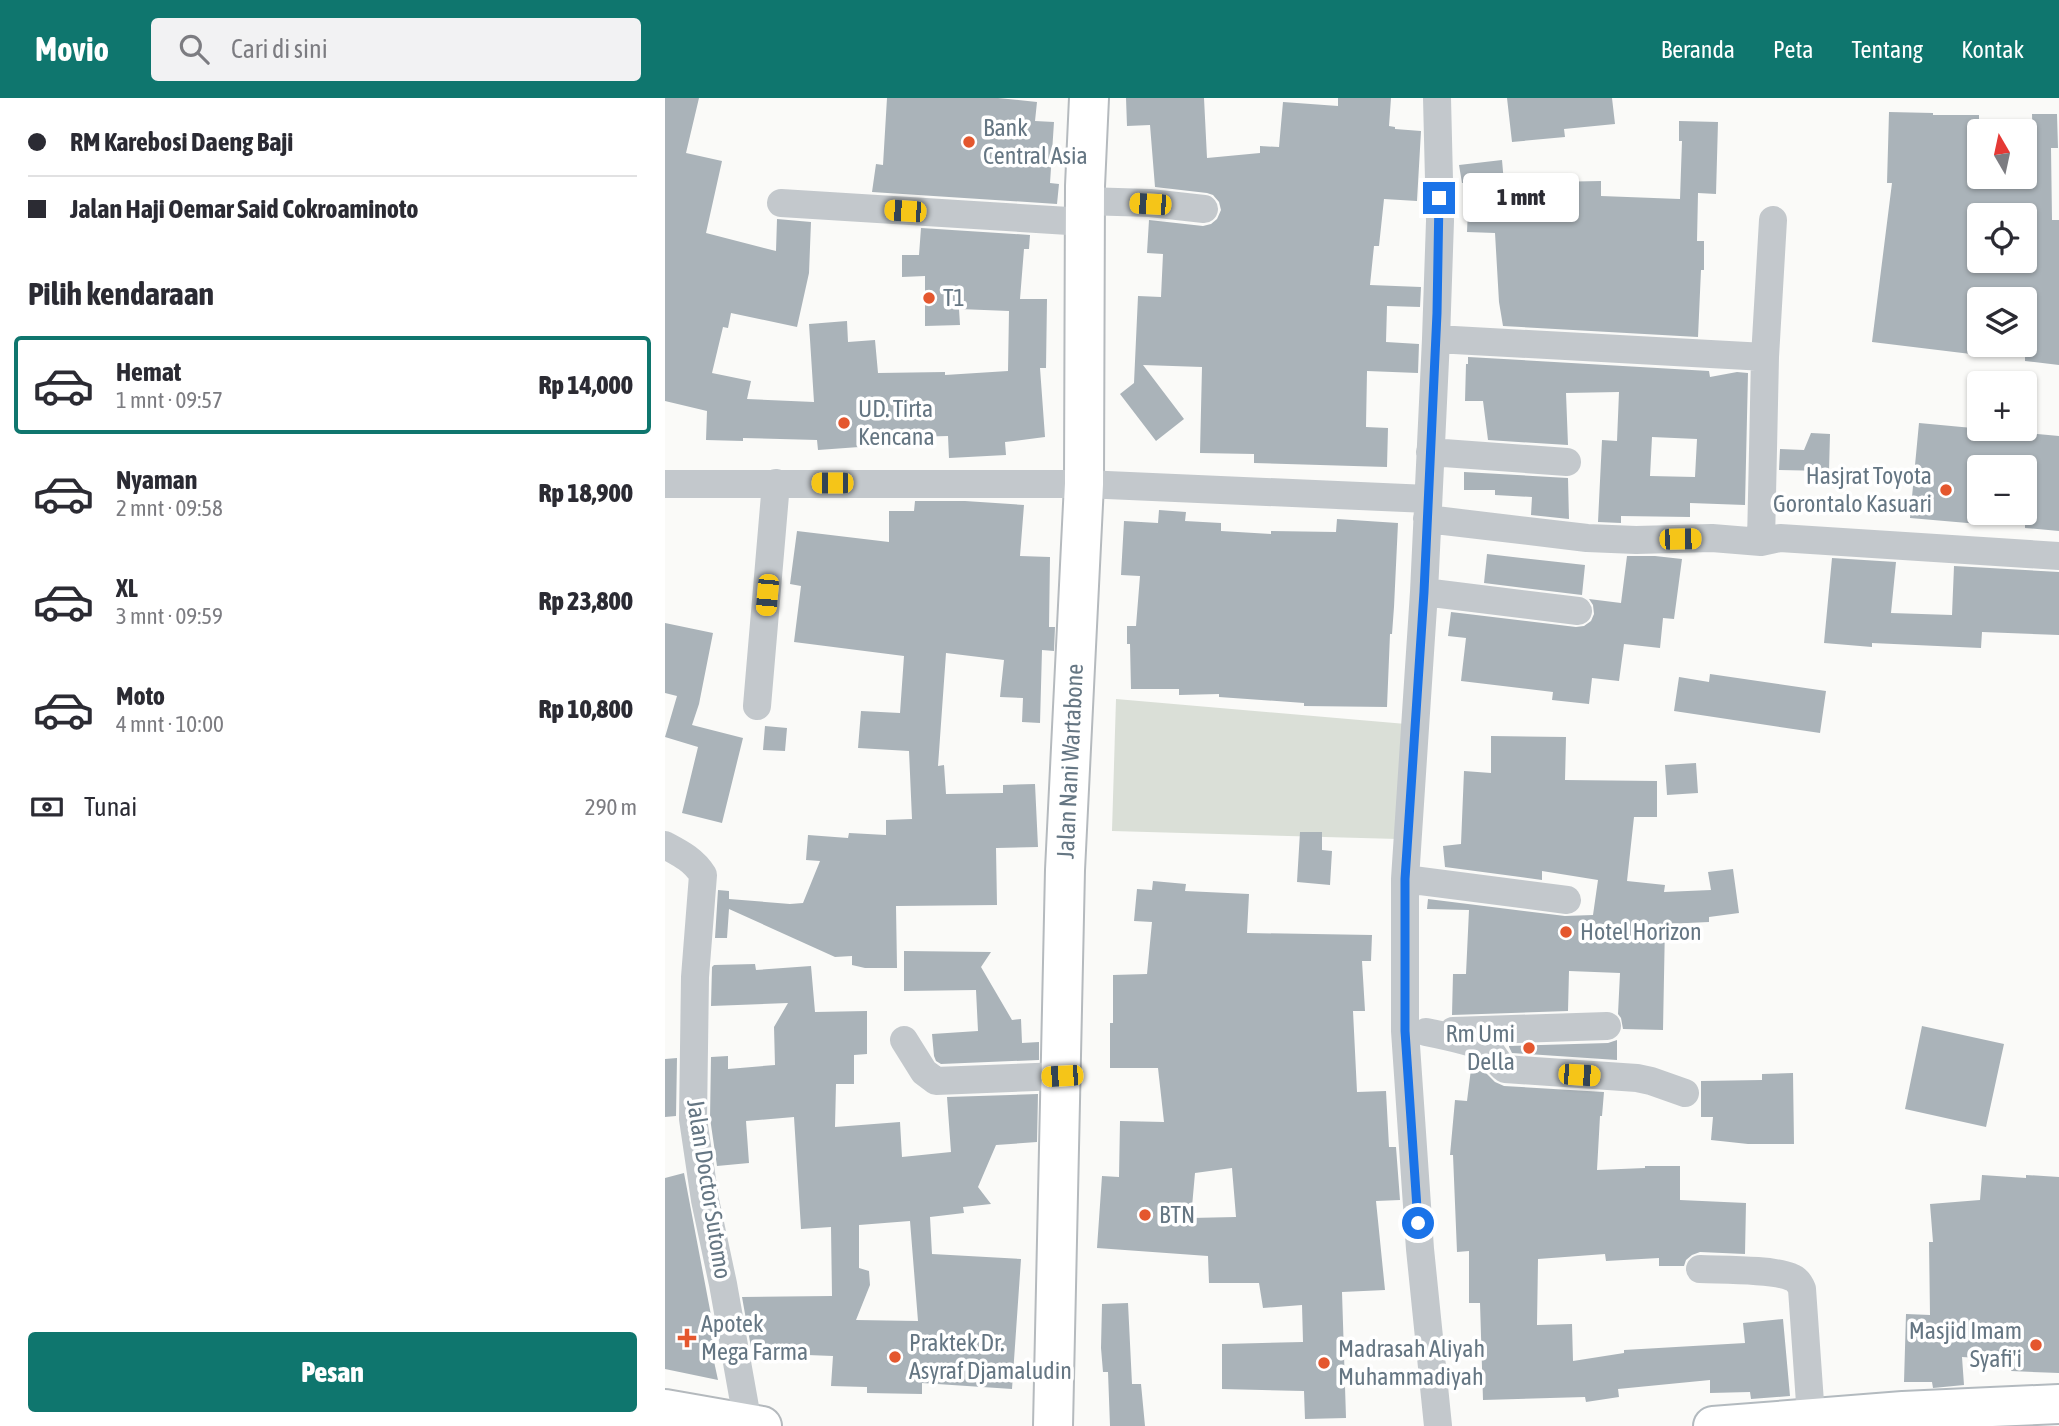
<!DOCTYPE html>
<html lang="id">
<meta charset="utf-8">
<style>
:root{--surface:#fff;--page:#f2f2f3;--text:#2b2b33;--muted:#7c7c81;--line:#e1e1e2;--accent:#0f766e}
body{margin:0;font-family:"Asap Condensed",sans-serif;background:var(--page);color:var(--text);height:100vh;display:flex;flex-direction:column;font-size:26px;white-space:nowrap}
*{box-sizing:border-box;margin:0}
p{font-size:23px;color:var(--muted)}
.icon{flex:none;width:38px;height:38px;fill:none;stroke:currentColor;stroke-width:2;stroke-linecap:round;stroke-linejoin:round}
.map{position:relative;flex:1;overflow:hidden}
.panel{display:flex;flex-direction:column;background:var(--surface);width:665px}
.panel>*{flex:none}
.hud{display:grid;align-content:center;height:154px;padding:0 28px;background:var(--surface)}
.needle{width:46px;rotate:351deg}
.controls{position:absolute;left:1302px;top:21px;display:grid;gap:14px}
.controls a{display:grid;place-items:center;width:70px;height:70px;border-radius:7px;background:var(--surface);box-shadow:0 2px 5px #0004;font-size:35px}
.end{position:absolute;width:32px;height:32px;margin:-16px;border:9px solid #1a73e8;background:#fff;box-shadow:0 0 0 4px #fff}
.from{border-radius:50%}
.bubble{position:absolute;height:49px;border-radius:7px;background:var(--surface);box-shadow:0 2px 5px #0004;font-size:23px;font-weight:800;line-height:49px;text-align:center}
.car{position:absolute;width:21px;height:42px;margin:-21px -10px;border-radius:9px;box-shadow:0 0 5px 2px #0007;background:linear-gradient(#f5c518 24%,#345 0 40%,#f5c518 0 76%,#345 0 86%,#f5c518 0)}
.hud b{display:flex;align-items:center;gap:24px;height:66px;font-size:26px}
.hud b+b{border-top:2px solid var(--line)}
.hud i{width:18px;height:18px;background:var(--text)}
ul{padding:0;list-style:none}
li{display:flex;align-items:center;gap:21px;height:98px;margin:0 14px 10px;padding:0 14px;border:4px solid transparent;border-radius:7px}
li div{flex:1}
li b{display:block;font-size:26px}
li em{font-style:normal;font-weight:800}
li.on{border-color:var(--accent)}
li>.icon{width:63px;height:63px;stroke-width:1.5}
h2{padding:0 28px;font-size:32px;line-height:84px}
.pay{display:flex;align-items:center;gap:18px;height:77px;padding:0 28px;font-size:26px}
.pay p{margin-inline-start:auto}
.cta{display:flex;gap:14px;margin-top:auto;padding:14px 28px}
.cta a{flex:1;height:80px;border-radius:7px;background:var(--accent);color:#fff;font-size:28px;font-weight:800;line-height:80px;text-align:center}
header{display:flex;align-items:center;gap:42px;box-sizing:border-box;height:98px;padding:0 35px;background:var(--accent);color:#fff}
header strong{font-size:33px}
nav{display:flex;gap:38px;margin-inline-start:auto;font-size:24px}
.search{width:490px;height:63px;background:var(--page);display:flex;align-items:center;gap:18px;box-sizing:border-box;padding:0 24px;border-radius:7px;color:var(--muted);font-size:26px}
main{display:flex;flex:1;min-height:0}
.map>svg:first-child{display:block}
.green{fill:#dadfd7}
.building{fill:#aab3b9;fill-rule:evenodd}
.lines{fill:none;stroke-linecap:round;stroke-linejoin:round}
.secondary-casing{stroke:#b3babf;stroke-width:42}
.primary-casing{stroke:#b5babe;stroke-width:42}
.highway-casing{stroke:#b4b9bd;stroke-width:42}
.street{stroke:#c3c8cc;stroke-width:28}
.secondary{stroke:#fff;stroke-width:38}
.primary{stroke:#fff;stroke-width:38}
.highway{stroke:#fff;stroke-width:38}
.route{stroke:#1a73e8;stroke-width:9}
.poi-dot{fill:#e4572e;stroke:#fff;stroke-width:2.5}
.labels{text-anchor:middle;stroke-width:7;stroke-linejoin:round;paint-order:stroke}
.poi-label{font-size:24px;fill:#657683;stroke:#fff;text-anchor:start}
.street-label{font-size:24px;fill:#657683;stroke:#fff}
</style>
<header>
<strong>Movio</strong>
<div class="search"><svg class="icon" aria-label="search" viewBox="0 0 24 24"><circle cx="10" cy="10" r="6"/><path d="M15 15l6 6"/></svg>Cari di sini</div>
<nav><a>Beranda</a><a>Peta</a><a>Tentang</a><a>Kontak</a></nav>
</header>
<main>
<section class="panel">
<div class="hud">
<b><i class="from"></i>RM Karebosi Daeng Baji</b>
<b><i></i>Jalan Haji Oemar Said Cokroaminoto</b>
</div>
<h2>Pilih kendaraan</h2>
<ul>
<li class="on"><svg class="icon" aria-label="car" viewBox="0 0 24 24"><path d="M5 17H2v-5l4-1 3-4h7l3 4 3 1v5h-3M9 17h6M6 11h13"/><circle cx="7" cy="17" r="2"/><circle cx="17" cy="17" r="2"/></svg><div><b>Hemat</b><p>1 mnt · 09:57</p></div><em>Rp 14,000</em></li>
<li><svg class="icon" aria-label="car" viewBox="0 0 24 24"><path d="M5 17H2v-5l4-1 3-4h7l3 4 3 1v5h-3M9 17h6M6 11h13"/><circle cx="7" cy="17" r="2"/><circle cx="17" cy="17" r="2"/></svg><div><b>Nyaman</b><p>2 mnt · 09:58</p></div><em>Rp 18,900</em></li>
<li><svg class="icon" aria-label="car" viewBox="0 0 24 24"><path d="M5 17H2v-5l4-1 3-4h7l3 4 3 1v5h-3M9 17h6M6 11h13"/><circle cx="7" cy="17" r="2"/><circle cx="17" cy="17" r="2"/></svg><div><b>XL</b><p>3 mnt · 09:59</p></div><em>Rp 23,800</em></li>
<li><svg class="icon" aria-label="car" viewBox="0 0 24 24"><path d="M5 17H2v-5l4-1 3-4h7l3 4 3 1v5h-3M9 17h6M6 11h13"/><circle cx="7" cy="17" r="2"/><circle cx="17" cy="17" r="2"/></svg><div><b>Moto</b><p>4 mnt · 10:00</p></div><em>Rp 10,800</em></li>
</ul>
<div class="pay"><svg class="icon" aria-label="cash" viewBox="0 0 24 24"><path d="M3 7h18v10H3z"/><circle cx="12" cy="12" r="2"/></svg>Tunai<p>290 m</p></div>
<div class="cta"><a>Pesan</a></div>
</section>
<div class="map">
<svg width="1394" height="1328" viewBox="0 0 1394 1328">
<rect width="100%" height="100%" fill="#fafaf8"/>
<!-- green -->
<path class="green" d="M451 601 741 626 733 741 447 733Z"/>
<!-- building -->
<path class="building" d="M0 0H34L21 55 57 63 41 135 111 153 112 121 146 124 144 175 132 229 66 215 63 230 58 229 47 275 86 283 82 301 149 304 144 226 182 223 183 244 210 242 213 275 280 274V277L343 273 344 213 294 211 295 227 260 228V178L237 179V157H254L256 130 365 137 364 151H359L355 201H382L381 270H375L380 339 340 344 341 357 284 360 283 338 207 340 208 348 153 352 152 342 78 340V343L41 342 42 313 0 303Z
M222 0H333L372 4 370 23 389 24 385 85 394 86 392 106 207 94 211 66 218 67Z
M461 0H539L542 60 595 55V48L614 49 618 4 673 8V0H726L724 28 730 29V31L756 33 752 103 719 101 714 148H709L705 187 756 189 755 209 722 208 721 244 754 246 753 275 702 273 701 329 723 330 722 369 589 365V356L535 355 537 269 478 267 519 321 491 343 455 296 469 285 473 198 496 199 498 156 482 155 484 122 538 128 546 126 552 121 556 112 554 104 548 97 542 95 490 89 485 27 462 28Z
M842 0H947L950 26 899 31 900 39 847 44Z
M1224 14 1268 15V17H1314V79H1360V61H1362V57H1368L1367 16H1392L1393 50H1386L1387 122H1394V267L1360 263V201H1314V257L1207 244 1227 85H1222ZM1314 117H1360V163H1314Z
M1014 23 1053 24 1051 96 1033 95 1032 143H1039V172H1036L1033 239 838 228 834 204 830 135 802 134 804 85H797L794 67 837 62 839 85 936 83V98L1015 101 1017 43H1014Z
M803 259 1044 273 1045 279 1072 274 1083 275 1080 407 1025 405V419L956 418V425L933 424 937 342 952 343 954 294 901 295 903 347 823 342 818 303H800L801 266H803ZM987 339 1032 341 1030 379 985 378Z
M1254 325 1394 338V433L1360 430V369H1314V426L1245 420Z
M1146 335 1165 336 1164 373 1114 372 1115 351 1139 352Z
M799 374 903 380 904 421 866 417 867 399 830 397V392H799Z
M250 403H300L359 407 355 458 385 459 384 529H390L389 553 377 552 375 625 357 624 358 600 335 599 339 562 281 555 273 668 279 667 281 696 338 695V687L370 686 373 749 331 750 332 807 231 808 232 870H200L187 867V858L170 859 64 811 62 840H50L53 792 64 793V801L125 806 138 805 155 763 141 762 143 737 183 740 184 735 221 737V722L247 721 244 653 193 650 196 613 235 615 239 558 129 544 136 488 125 486 132 433 224 444V413H249Z
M494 412 521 414 520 423 556 425V433L606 436V433L671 434 672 421 733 425 729 509 727 536H725L722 609 639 608V605L554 599V596L514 597V591H466L465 546H462V528H471L475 478 456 477 459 423 493 425Z
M822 456 920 467 917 497 819 485Z
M962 458H990L1017 461 1009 521 998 520 995 550 959 546 954 583 927 580 924 606 887 602 888 594 796 583 801 540 783 538 786 514 911 529 919 528 926 523 929 516 928 507 924 501 956 505Z
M1167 460 1231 464 1226 515 1287 517 1289 468 1394 474V537L1317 534 1316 550 1207 545V549L1159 545Z
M0 525 48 535 34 606 27 627 78 640 57 725 17 715 33 649 0 639 12 598 0 595Z
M1045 576 1161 593 1155 635 1009 613 1014 579 1044 584Z
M100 628 122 630 120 653 98 652Z
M826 638 901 639 900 682 992 683V719H969L962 783 1000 787 999 794 1046 792 1043 774 1068 771 1074 815 1044 819V824L1000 826 998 932 958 931 956 920 953 916 955 875 904 873 903 913 787 917 788 876H801L804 812 762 811 763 801 900 818 928 817 933 782 877 773V782L780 769 778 748 796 746 799 673 826 675Z
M1031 665 1033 695 1002 697 1000 667Z
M635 734H657V752L667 753 665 787 632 784Z
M488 783 521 786 520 793 584 796 582 835 707 837 706 863H697L700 913H688L692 994 721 993 724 1049H731L735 1102 711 1103 720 1192 677 1194 681 1320 640 1321 639 1293 557 1291V1246L638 1244 637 1207 598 1210 594 1185H544L543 1158 432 1150 437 1078 454 1079 455 1023 499 1024 493 970H445V925H448V877L482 876 487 824 469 823 472 791 487 792ZM567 1070 571 1119 526 1120 530 1075Z
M239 853 326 854 316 869 347 922 356 921 357 945 374 944V962L276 966 271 963 269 958 267 936 313 933 311 892 239 893Z
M90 866 91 872 146 868 150 914 202 913V956L189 957V986H171L170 1029 235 1024 237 1059 286 1054 282 999 373 996 372 1044 331 1047 313 1089 326 1106 298 1109 299 1115 265 1119 267 1156 356 1161 347 1291 257 1285V1296L202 1295V1289L166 1288 168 1258 87 1255 77 1199 167 1198 166 1129 136 1131 129 1019 81 1023 84 1065 52 1068 45 1020 46 959 63 958V971L110 967 109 929 123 905 46 908 47 869 49 867ZM245 1123 253 1223 191 1222 205 1187 204 1173 194 1170V1127Z
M1257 928 1339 946 1321 1029 1240 1011Z
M952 942V962L847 955 844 949V948L943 945Z
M12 960 11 1018 0 1019V961Z
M806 971 819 973 830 984 839 988 939 994 937 1018H935L932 1072 980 1070V1068H1015V1102L1081 1105 1080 1156 1035 1154 1027 1157 1021 1162 1019 1168H994V1160L941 1163 940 1156 873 1161 872 1227 907 1226 908 1263 959 1255V1252L1080 1245 1078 1225 1118 1221 1125 1298 1086 1301 1085 1294 1045 1295V1282L953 1291 954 1299 921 1304 920 1299 818 1302 815 1205H804V1153L792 1154 788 1057H785L790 1002 802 1003Z
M1128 975 1129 1046H1083L1046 1042 1048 1019H1036V983L1097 982V976Z
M19 1075 53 1254H47L53 1282 0 1271V1080Z
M1317 1077 1361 1080V1077L1394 1079V1275L1346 1273 1347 1262 1297 1259 1299 1287 1268 1290 1267 1284H1239L1241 1216 1265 1217 1264 1144H1268L1265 1106 1315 1102Z
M463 1205 467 1286H476L480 1328H445L443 1274H438L436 1250 437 1206Z"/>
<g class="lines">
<defs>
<path id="secondary" d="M1048 1328 1238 1313 1394 1306"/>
<g id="primary">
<path id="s1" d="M388 1328 400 772 419 386 420 88 424 0"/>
</g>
<path id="highway" d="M0 1311 97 1328"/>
</defs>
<!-- secondary casing -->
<use href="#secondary" class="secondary-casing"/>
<!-- primary casing -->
<use href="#primary" class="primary-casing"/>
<!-- highway casing -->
<use href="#highway" class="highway-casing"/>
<!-- street -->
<path class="street" d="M772 0 775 123 771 241 759 494 740 781V933L755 1151 773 1328
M420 103 485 105 539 111
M116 105 420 124
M771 241 1100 259
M765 354 902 364
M0 386H419L763 401
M762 421 922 440 971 442 1047 440 1096 444 1115 440 1394 458
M1096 444 1100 259 1108 122
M759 494 913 513
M92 608 111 385
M0 747C15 755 29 762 38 777L30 879 28 1021 40 1102 58 1186 83 1326
M740 781 902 802
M788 933 942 928
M761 934C776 937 810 944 822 951 830 955 832 966 840 971L972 980 986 983 1020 995
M239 942 259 974 271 983 397 978
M1035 1171C1057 1172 1107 1171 1126 1179 1132 1181 1135 1186 1137 1191L1146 1319"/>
<!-- secondary -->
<use href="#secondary" class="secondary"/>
<!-- primary -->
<use href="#primary" class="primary"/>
<!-- highway -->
<use href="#highway" class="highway"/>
</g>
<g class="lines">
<!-- route -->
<path class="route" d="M753 1125 740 933V781L759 494 772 215 774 100"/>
</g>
<!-- markers -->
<g class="poi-dot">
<circle cx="304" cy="44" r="7"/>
<circle cx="264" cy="200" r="7"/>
<circle cx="179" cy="325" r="7"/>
<circle cx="1281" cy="392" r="7"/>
<circle cx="901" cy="834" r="7"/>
<circle cx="864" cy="950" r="7"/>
<circle cx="480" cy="1117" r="7"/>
<path d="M18.5 1229.5h7v7h7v7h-7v7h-7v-7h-7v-7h7z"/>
<circle cx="1371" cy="1247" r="7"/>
<circle cx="230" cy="1259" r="7"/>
<circle cx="659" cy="1265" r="7"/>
</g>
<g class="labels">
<!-- poi labels -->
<g class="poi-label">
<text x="318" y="38">Bank<tspan x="318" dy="28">Central Asia</tspan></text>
<text x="278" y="208">T1</text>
<text x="193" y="319">UD. Tirta<tspan x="193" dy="28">Kencana</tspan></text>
<text x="1267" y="386" text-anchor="end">Hasjrat Toyota<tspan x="1267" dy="28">Gorontalo Kasuari</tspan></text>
<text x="915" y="842">Hotel Horizon</text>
<text x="850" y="944" text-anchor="end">Rm Umi<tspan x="850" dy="28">Della</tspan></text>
<text x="494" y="1125">BTN</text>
<text x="36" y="1234">Apotek<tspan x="36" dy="28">Mega Farma</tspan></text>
<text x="1357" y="1241" text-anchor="end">Masjid Imam<tspan x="1357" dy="28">Syafi'i</tspan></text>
<text x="244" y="1253">Praktek Dr.<tspan x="244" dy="28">Asyraf Djamaludin</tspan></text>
<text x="673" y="1259">Madrasah Aliyah<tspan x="673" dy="28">Muhammadiyah</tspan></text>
</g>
<!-- street labels -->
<g class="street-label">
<text dy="8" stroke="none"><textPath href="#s1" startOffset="665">Jalan Nani Wartabone</textPath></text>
<text transform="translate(44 1091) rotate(81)" y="8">Jalan Doctor Sutomo</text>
</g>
</g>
</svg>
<div class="controls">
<a><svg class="needle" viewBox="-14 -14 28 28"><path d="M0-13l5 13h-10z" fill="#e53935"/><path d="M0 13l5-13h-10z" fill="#7c7c81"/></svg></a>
<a><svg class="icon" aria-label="locate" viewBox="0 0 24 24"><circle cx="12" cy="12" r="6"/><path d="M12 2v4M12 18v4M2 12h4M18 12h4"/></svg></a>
<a><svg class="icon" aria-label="layers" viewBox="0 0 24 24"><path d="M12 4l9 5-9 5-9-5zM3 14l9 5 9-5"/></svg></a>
<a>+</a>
<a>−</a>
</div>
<i class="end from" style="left:753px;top:1125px"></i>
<i class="end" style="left:774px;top:100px"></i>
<div class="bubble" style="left:798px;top:75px;width:116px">1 mnt</div>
<i class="car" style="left:485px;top:106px;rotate:273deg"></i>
<i class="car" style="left:240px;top:113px;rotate:274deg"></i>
<i class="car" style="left:167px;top:385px;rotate:270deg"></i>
<i class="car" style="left:1015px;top:441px;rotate:89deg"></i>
<i class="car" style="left:102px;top:497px;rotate:185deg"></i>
<i class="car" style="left:914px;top:977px;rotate:94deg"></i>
<i class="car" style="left:397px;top:978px;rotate:267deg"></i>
</div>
</main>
